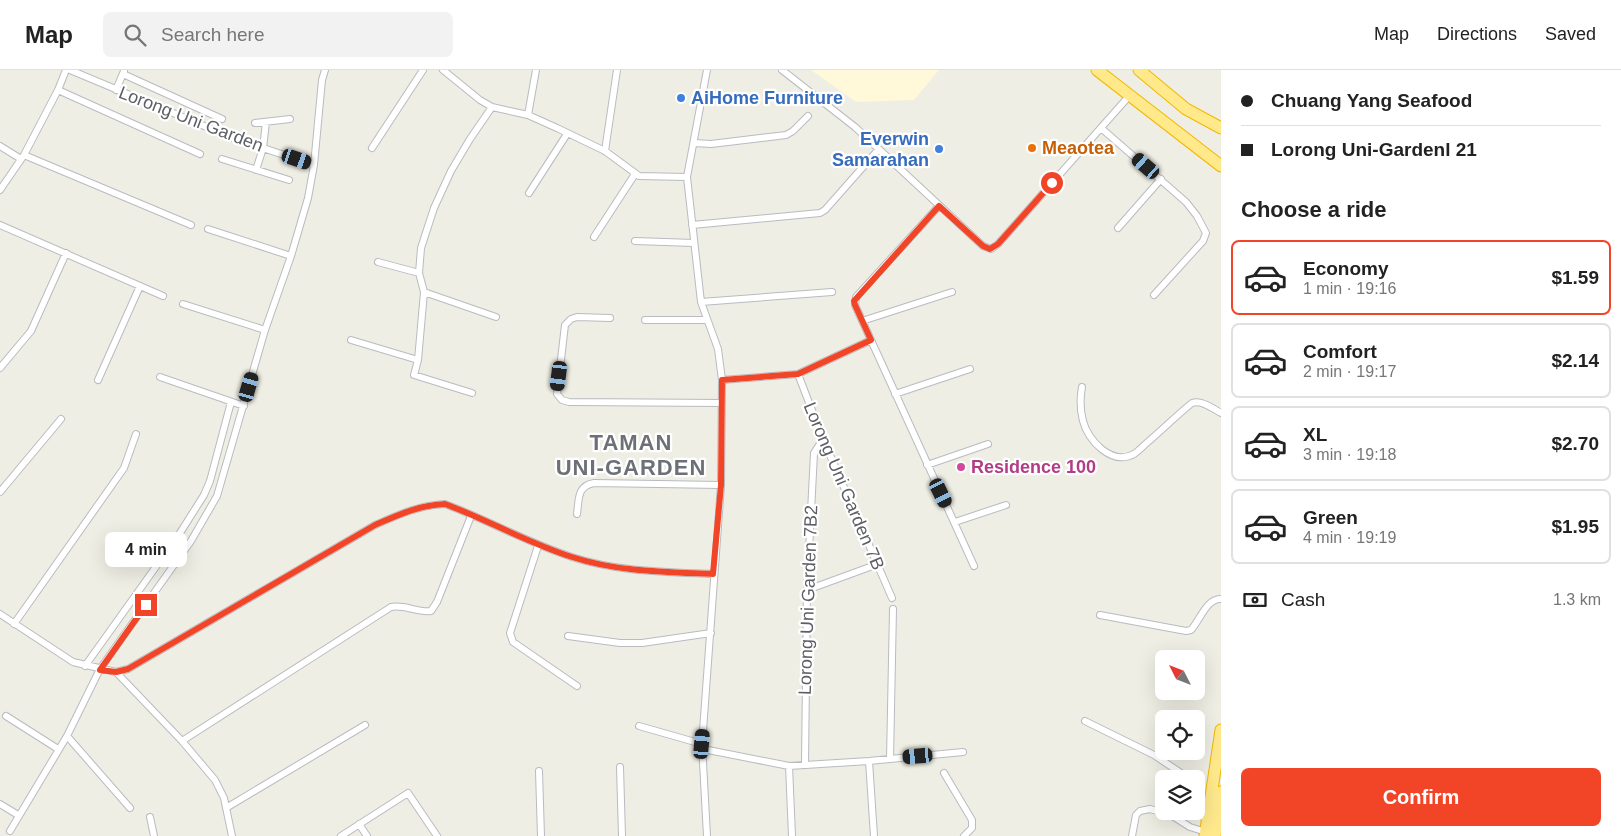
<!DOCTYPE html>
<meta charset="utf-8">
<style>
:root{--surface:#fff;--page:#f2f2f2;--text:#222;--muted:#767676;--line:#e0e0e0;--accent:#f24427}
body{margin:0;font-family:Helvetica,sans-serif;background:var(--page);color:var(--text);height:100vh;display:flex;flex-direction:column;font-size:19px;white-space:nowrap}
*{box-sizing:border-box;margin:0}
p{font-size:16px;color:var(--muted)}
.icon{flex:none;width:28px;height:28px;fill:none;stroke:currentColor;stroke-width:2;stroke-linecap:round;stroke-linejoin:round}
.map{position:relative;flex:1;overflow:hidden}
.sheet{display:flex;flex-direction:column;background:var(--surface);width:400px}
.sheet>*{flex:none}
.guide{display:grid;align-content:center;height:110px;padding:0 20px;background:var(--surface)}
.needle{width:32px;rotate:312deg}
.controls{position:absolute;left:1155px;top:580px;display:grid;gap:10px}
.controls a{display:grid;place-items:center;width:50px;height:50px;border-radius:8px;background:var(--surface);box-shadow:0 5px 20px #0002;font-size:25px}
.end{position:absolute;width:22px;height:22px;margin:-11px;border:6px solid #f24427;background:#fff;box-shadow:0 0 0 2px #fff}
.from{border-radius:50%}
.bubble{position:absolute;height:35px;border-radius:8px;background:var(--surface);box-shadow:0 5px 20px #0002;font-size:16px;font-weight:700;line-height:35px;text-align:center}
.car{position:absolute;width:15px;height:30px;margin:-15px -8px;border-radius:6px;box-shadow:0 0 4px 1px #0007;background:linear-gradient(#222 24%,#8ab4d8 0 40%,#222 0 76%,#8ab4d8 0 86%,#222 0)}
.guide b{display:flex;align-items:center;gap:18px;height:48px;font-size:19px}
.guide b+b{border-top:1px solid var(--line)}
.guide i{width:12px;height:12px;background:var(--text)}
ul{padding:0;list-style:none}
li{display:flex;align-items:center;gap:15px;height:75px;margin:0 10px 8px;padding:0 10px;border:2px solid var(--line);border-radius:8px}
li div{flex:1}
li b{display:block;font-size:19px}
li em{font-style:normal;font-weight:700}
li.on{border-color:var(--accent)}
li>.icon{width:45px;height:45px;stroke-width:1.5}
h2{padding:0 20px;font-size:22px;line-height:60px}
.pay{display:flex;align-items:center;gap:12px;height:55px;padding:0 20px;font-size:19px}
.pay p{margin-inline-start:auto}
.primary-button{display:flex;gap:10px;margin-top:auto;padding:10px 20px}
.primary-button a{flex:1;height:58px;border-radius:8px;background:var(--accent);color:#fff;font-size:20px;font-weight:700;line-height:58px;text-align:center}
header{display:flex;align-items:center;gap:30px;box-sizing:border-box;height:70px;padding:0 25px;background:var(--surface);border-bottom:1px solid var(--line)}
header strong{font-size:24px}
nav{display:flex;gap:28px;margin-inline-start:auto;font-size:18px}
.search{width:350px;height:45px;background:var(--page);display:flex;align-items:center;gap:12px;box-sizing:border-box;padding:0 18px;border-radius:8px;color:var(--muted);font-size:19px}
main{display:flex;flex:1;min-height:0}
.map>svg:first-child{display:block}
.commercial{fill:#fff9d9}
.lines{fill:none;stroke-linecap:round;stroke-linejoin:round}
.street-casing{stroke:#b9bbc1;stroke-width:8}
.highway-casing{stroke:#f3b700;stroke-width:13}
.street{stroke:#fff;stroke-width:6}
.highway{stroke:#ffe98b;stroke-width:11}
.route{stroke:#f24427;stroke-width:6}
.shop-dot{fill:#3f7fe0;stroke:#fff;stroke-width:2}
.food-dot{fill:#e8710a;stroke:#fff;stroke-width:2}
.hotel-dot{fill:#d1479c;stroke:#fff;stroke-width:2}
.labels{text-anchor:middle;stroke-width:4.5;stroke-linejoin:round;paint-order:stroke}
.shop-label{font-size:18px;font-weight:bold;fill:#366cbe;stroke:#fff;text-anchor:start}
.street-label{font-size:18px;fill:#5c5f65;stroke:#fff}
.food-label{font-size:18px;font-weight:bold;fill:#c56008;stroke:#fff;text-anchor:start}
.hotel-label{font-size:18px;font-weight:bold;fill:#b23c85;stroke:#fff;text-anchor:start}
.district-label{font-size:22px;font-weight:bold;letter-spacing:1px;fill:#6d7177;stroke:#fff}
</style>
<header>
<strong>Map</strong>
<div class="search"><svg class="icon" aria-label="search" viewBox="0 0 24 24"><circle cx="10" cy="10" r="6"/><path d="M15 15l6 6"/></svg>Search here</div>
<nav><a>Map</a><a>Directions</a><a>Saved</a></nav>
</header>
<main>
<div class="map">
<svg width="1221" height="766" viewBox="0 0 1221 766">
<rect width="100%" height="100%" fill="#efeee4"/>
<!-- commercial -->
<path class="commercial" d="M811 0H939L914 30 856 32Z"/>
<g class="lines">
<defs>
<path id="street" d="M70 0 233 68 314 95
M443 0 480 30 492 37 528 45 557 58 605 81 639 106 687 107
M707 0 687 107 701 232 718 279 722 310 721 415 702 674 707 766
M782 0 855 57 983 176 991 179 998 174 1130 25
M123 4 222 49
M58 20 200 84
M116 20 124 1
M528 45 536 0
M255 53 290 49
M1101 58 1186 132 1197 146 1206 163 1203 171 1154 225
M694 73 711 74 786 65 793 61 808 46
M0 76 21 89
M372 78 423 0
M605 81 617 0
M24 85 191 155
M222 89 289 110
M256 100 263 78 266 52
M0 120 24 85 58 20 66 0
M529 123 567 64
M939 136 856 227 855 235 974 496
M0 155 163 226
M692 155 820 143 825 140 878 80
M1118 158 1161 109
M208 159 291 186
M594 167 635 104
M635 171 694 173
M378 192 419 203
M424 222 496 247
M701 232 832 222
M183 234 265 260
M610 248 577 247 571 249 565 255 557 324 562 330 569 332 722 333
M645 250H707
M862 251 952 222
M351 270 418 290
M0 298 31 261 66 183
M798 304 823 369 892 528
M160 307 244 336
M98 310 140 216
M722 310 798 304 871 270
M1082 317C1080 328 1080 340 1083 351 1088 371 1112 396 1134 384 1139 381 1144 375 1149 371 1163 359 1177 345 1192 333 1202 330 1212 338 1221 343
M472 323 414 305 418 290 424 222 419 203 421 178 434 138 451 101 470 69 492 37
M895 324 970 299
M927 395 988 374
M0 422 61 349
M577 444C579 429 577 416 594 413L721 415
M955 452 1006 435
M538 476 510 563 513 572 577 616
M807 520 878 494
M0 544 73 592 116 602 182 671 215 710 224 728 232 766
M1100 545 1186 561 1191 560C1200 550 1207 528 1221 529
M14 554 124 398 136 364
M568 566 620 573H642L711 563
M85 596 180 463 204 425 210 411 231 332
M116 602 128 599 375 455C398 445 419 435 445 434 488 450 528 473 572 487 618 502 666 502 713 504
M6 646 58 679
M1085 651 1154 685 1190 709
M639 656 702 674
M67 666 130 738
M182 671 391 537C404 534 418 543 431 541L437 532 471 446
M703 679 789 696 869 691 963 682
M890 689 893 539
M869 691 874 766
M805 695 807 520 814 383 823 369
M789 696 792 766
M620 697 622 766
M539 701 541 766
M944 703 972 750V758L964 766
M1196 714C1205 727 1197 738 1204 748L1207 749
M0 734 18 745
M226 738 365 655
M150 747 154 766
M359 754 367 766
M10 761 67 666 100 599 191 471 217 426 265 260 291 186 308 128 314 95 322 10 325 0
M341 766 408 723 437 766
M1132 766 1136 745 1140 741 1150 739 1171 745 1190 757 1206 762"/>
<path id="highway" d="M1097 0 1221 96
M1139 0 1186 39 1221 58
M1205 766 1221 660
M1215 766 1221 722"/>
</defs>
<!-- street casing -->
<use href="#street" class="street-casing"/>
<!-- highway casing -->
<use href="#highway" class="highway-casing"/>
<!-- street -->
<use href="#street" class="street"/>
<!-- highway -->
<use href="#highway" class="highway"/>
</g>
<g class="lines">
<!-- route -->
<path class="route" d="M146 535 100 600 116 602 128 599 375 455C398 445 419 435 445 434 488 450 528 473 572 487 618 502 666 502 713 504L721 415 722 310 798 304 871 270 855 235 854 231 939 136 983 176 990 179 998 174 1052 113"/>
</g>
<!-- markers -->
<g class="shop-dot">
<circle cx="681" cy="28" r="5"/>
<circle cx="939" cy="79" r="5"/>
</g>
<circle class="food-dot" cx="1032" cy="78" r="5"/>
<circle class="hotel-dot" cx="961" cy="397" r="5"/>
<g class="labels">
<!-- shop labels -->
<g class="shop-label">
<text x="691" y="34">AiHome Furniture</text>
<text x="929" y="75" text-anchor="end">Everwin<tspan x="929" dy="21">Samarahan</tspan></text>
</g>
<!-- street labels -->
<g class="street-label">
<text transform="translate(191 49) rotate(21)" y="6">Lorong Uni Garden</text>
<text transform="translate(844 416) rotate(67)" y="6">Lorong Uni Garden 7B</text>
<text transform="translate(808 530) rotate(-88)" y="6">Lorong Uni Garden 7B2</text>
</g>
<!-- food labels -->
<g class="food-label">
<text x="1042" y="84">Meaotea</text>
</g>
<!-- hotel labels -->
<g class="hotel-label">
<text x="971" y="403">Residence 100</text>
</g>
<!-- district labels -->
<g class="district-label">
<text x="631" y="380">TAMAN<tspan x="631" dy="25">UNI-GARDEN</tspan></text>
</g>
</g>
</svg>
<div class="controls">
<a><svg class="needle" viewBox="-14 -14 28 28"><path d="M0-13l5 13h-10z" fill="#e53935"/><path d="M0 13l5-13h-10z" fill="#767676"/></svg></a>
<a><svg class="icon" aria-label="locate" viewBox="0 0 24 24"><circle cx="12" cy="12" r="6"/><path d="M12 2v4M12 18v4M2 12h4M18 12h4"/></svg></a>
<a><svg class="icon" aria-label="layers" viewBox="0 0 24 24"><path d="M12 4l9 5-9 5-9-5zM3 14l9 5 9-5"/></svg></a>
</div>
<i class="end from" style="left:1052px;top:113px"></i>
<i class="end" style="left:146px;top:535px"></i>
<div class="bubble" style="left:105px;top:462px;width:82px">4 min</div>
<i class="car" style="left:297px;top:89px;rotate:109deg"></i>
<i class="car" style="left:1146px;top:96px;rotate:311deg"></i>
<i class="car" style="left:559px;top:306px;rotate:187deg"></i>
<i class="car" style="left:249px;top:317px;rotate:16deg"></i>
<i class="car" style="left:941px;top:423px;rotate:154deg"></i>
<i class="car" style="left:702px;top:674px;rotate:5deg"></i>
<i class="car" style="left:918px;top:686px;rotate:265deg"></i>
</div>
<section class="sheet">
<div class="guide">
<b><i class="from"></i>Chuang Yang Seafood</b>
<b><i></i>Lorong Uni-Gardenl 21</b>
</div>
<h2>Choose a ride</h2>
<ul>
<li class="on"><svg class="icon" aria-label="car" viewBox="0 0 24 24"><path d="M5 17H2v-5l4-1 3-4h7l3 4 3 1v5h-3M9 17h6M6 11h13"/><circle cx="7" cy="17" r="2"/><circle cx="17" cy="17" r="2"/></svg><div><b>Economy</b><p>1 min · 19:16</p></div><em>$1.59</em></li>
<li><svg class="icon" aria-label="car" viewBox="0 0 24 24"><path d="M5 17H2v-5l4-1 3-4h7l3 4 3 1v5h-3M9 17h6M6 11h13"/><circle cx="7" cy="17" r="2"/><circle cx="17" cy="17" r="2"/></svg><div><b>Comfort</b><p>2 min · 19:17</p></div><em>$2.14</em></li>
<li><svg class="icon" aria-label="car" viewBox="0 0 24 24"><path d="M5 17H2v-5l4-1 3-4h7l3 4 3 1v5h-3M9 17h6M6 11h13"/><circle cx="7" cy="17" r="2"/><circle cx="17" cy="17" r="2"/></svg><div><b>XL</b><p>3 min · 19:18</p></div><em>$2.70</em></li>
<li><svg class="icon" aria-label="car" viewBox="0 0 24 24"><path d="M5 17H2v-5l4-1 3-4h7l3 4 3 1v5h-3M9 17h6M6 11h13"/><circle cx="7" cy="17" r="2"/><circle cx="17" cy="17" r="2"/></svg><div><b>Green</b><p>4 min · 19:19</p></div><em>$1.95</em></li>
</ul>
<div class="pay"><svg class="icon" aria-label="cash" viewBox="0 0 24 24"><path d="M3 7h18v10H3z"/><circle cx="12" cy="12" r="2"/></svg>Cash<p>1.3 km</p></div>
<div class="primary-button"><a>Confirm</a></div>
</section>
</main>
